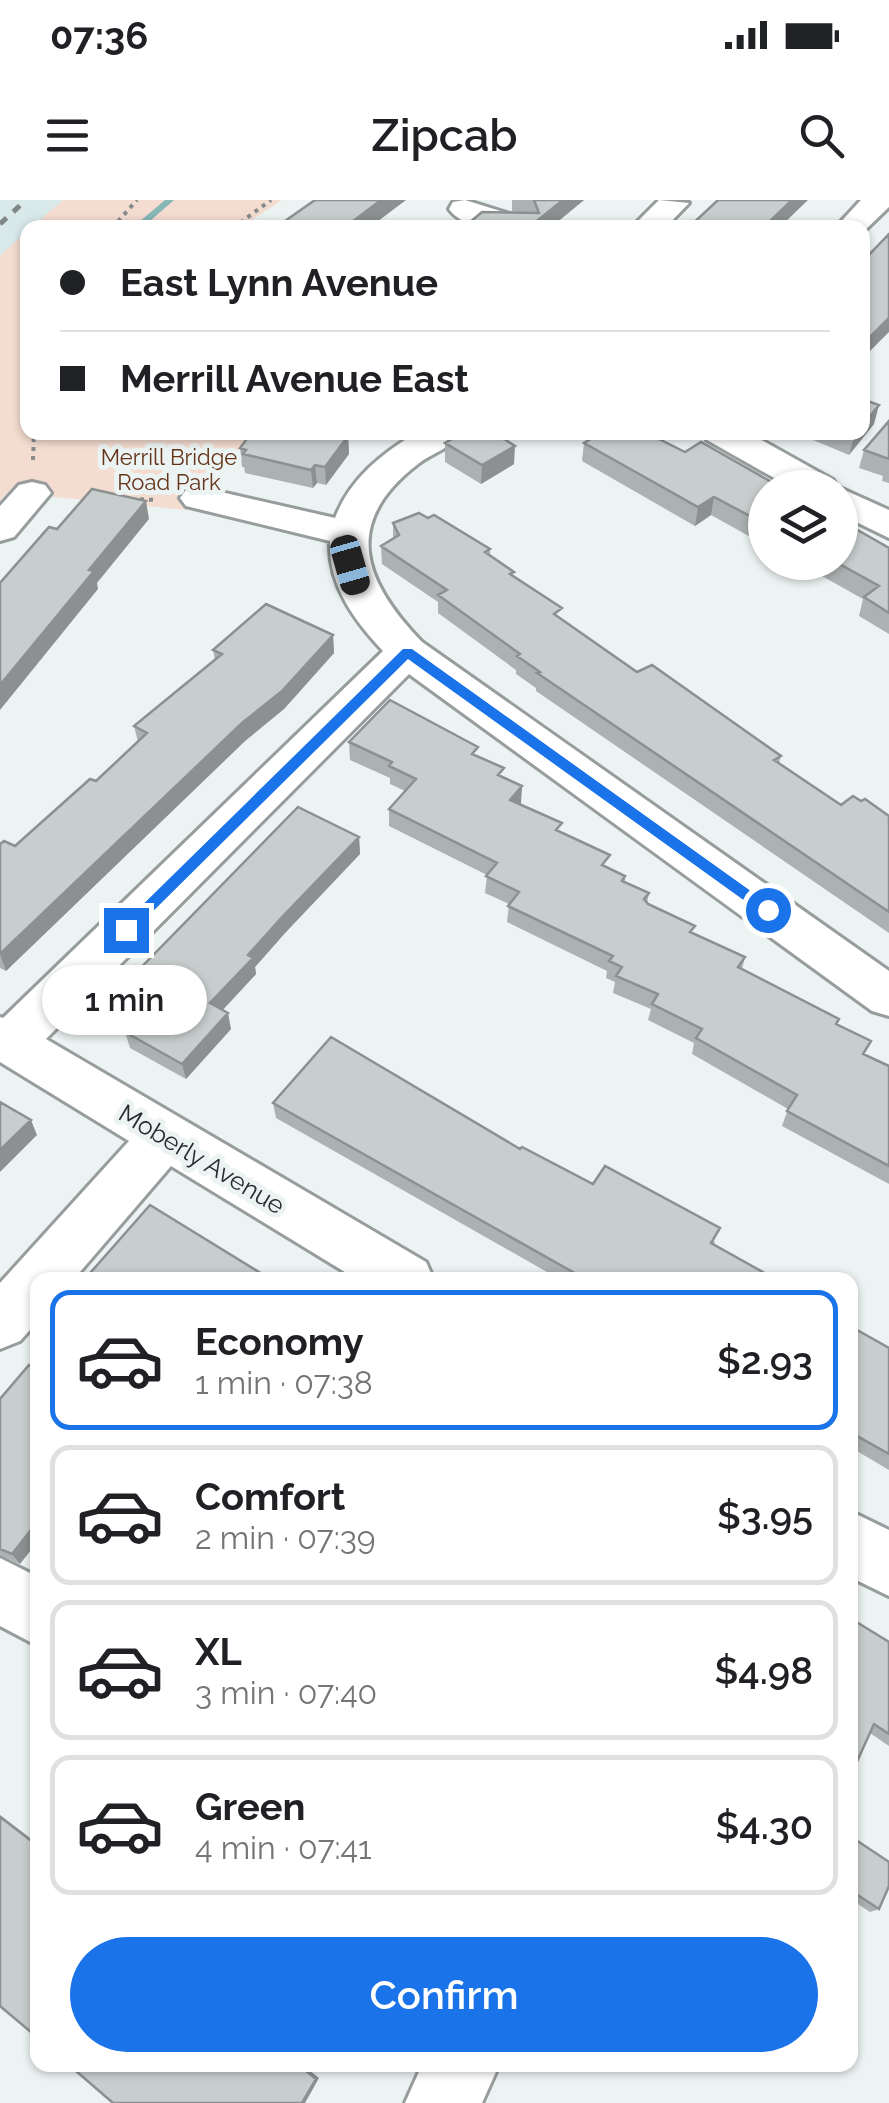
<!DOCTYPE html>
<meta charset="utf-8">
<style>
:root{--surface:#fff;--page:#f6f6f6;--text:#202124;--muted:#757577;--line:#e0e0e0;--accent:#1a73e8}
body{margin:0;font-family:Raleway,sans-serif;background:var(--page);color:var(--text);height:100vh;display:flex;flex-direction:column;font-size:38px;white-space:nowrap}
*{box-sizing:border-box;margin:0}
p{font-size:32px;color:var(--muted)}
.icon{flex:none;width:55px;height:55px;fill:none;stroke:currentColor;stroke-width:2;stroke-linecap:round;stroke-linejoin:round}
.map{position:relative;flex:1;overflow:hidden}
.panel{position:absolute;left:30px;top:1072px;width:828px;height:800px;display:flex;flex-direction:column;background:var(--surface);border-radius:20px;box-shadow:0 2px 8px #0004}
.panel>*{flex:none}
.hud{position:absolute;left:20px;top:20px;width:850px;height:220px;border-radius:20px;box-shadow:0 2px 8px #0004;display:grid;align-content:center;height:220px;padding:0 40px;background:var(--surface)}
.controls{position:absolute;left:748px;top:270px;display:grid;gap:20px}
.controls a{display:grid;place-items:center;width:110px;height:110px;border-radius:50%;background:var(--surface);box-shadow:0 2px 8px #0004;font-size:50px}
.end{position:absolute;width:45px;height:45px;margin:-22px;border:12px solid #1a73e8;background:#fff;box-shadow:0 0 0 5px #fff}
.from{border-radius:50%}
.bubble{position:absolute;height:70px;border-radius:35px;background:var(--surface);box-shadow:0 2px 8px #0004;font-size:32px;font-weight:600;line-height:70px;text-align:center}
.car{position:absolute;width:30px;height:60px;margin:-30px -15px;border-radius:12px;box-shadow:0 0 8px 2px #0007;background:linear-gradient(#222 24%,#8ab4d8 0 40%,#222 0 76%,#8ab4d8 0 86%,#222 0)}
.hud b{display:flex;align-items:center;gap:35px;height:95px;font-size:38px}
.hud b+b{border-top:2px solid var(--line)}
.hud i{width:25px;height:25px;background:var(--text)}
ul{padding:18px 0 0;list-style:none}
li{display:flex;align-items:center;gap:30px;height:140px;margin:0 20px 15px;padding:0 20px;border:5px solid var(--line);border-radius:20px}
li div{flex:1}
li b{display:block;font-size:38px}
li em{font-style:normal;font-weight:600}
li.active{border-color:var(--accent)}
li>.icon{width:90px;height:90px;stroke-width:1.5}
.primary-button{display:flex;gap:20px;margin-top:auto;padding:20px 40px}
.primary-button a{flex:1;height:115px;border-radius:60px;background:var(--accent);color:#fff;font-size:40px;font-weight:600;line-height:115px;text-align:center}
.status{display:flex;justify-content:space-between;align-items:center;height:70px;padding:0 50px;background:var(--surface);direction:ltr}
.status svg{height:28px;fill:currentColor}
header{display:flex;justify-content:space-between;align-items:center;height:130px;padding:0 40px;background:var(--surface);font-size:45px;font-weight:600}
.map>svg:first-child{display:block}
.built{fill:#d9e9e9}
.green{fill:#f4dcd0}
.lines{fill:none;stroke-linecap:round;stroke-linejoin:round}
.stream{fill:#86b6b6;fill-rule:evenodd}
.minor-casing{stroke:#979d9d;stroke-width:6}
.path{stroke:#868b8b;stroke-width:4;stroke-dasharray:4 5;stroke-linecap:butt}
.minor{fill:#fff;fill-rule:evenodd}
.rail{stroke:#818686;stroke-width:5;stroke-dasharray:9 9;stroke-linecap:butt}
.wall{fill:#acb1b1}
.shaded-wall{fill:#8c9090}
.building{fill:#c8cece;stroke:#8c9090;stroke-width:2.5}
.route{fill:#1a73e8}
.labels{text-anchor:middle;stroke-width:10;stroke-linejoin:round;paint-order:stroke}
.far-park-label{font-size:22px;fill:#653319;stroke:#ecf3f3}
.street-label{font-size:25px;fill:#292c2c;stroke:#ecf3f3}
</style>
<div class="status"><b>07:36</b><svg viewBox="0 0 49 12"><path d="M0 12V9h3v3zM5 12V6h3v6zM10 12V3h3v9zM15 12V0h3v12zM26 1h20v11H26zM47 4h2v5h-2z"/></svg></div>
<header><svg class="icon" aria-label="menu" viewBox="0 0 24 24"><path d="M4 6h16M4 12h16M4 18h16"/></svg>Zipcab<svg class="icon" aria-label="search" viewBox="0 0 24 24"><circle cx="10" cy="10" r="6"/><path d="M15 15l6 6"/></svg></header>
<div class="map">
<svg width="889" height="1903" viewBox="0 0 889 1903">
<rect width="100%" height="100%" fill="#ecf3f3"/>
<!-- built -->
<path class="built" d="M0 0H63L0 56Z"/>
<!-- green -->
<path class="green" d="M63 0H282L241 27H32Z
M27 31 28 232 253 233 187 310 54 297 14 286 0 300V56Z"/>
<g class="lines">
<!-- stream -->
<path class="stream" d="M165 0H174L142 28H132Z"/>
<defs>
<path id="minor" d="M465 0 532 21 536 28C510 28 466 33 449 9L453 2Z
M659 0 689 3 665 28H631Z
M861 0H889V7L862 33V28H835Z
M418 232H463C452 248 432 253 418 264 341 323 363 381 422 442L889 771V816L872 811 409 474 46 839 426 1062 434 1080H358L171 966 73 1080H38V1121L20 1141 0 1149V1083L129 941 0 862V817L3 818 383 451C354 420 328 385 330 341L186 306 180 298 186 290 199 287 335 318C350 279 382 253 418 232Z
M702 232H747L833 280 838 288H792L707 240Z
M32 282 45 285 51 293 14 337 0 341V306L19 285Z
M840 288 889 310V338L840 314Z
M850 1311 889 1330V1396L850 1377Z
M0 1358 38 1377V1446L0 1426Z
M422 1865H499L482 1903H405Z"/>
</defs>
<!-- minor casing -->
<use href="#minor" class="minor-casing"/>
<!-- path -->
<path class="path" d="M112 28 137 0
M233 28 271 0
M33 260 34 232
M131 299 158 300"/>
<!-- minor -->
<use href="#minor" class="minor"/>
<!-- rail -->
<path class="rail" d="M0 24 26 0"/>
</g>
<!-- wall -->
<path class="wall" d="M512 0H584L550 28H463L519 13 512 11Z
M889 221V283L882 281 883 276 859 268 864 250Z
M874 224 849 255 794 232H862Z
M348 236 349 254 326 285 317 283 313 288 245 273 244 267H242L240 248Z
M445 243 514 264 481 284 445 262Z
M584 243 685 252 765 288V345L711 315 695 326 582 261Z
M428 318 490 349V355L561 419 637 472 781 556 779 563 841 605 861 601 889 616V733L536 491V488L516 474V470L438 413V402L382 364 381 346 393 338V323Z
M889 348V434L859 416 863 399 797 362H840Z
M333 435 334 453 284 509 245 541 6 771 0 768V644L15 646 96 581 138 542 134 526 215 460 213 450Z
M349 542 478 557 503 578 522 586 520 604 609 668 625 676V682L649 693 647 703 693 733 745 757 742 769 839 819 837 825 865 855 889 866V984L782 926 788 909 692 854 694 843 648 820 651 809 613 793 615 782 606 778 607 771 507 722 509 704 485 693 487 675 389 626V609L405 591 390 584V578L350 560Z
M359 637 360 654 285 733 255 767 256 774 223 810 231 829 186 879 130 848 125 832 142 814 126 805 121 788Z
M273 903 520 949 715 1042 714 1045 777 1080H561L276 918Z
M850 1126 889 1148V1270L850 1247Z
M0 1199 20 1364 0 1355Z
M889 1442V1546L870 1533Z
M850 1636 879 1709 870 1712 850 1699Z"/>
<!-- shaded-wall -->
<path class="shaded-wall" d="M381 0H406L369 28H344Z
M563 0H584L550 28H528Z
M792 0H808L779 28H763Z
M889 118V132L862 159V145Z
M879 205 874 224 849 255 854 237 857 232H862V226Z
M348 236 349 254 326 285 325 267Z
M515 246 514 264 481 284 482 265Z
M315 265 317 283 313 288 311 270Z
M714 297 711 315 695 326 698 307Z
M146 301 149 319 97 383 98 389 0 510V485L89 370Z
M333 435 334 453 284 509 245 541 6 771 0 754Z
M522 586 521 604 509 617 510 600Z
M359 637 360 654 285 733 255 767 256 774 214 819 210 803 248 755 283 716Z
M228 813 231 829 186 879 182 864Z
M31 920 37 935 0 972V950Z
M38 1321V1341L20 1364 12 1354Z
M0 1615 38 1644V1646L0 1617Z
M299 1865H303L319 1878 305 1903H302Z"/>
<!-- building -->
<path class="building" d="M315 0H381L344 28H275Z
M534 0H563L528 28H463L482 12 539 13Z
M718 0H792L763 28H688Z
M889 34V118L862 145V62Z
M862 199 879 205 862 226Z
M889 221V259L864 250Z
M252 232H336L348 236 325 267 315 265 311 270 243 254 246 250 240 248Z
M464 232H493L515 246 482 265 445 243Z
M602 232H645L685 252 701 242 782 288H765V324L714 297 698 307 584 243Z
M92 289 146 301 89 370 94 371 0 485V383L49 327 57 329Z
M419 313 428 318 434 315 490 349 485 352 514 372 510 374 562 408 554 414 637 472 652 465 781 556 774 560 841 605 853 596 861 601 865 599 889 616V712L537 473 540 472 517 456 520 454 438 395 447 390 381 346 399 335 393 323Z
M840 320 889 348V413L864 397 879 386 836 362H840Z
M266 404 333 435 282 491 242 523 0 754V644L4 641 15 646 90 579 96 581 147 533 134 526 222 454 213 450Z
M390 500 478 547 472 554 504 568 498 575 522 586 510 600 562 623 556 630 610 655 602 665 625 676 622 681 649 693 644 699 648 704 695 726 690 732 745 757 738 767 839 819 836 824 871 841 863 854 889 866V966L787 911 797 895 696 838 702 829 652 804 658 794 616 776 622 767 609 761 613 756 508 706 519 692 486 676 497 663 389 609 416 579 389 566 392 562 349 542Z
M298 607 359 637 283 716 248 755 253 758 210 803 228 813 182 864 125 832 151 805 121 788Z
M331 837 520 949 522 947 593 984 605 966 720 1028 711 1043 777 1080H587L273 903Z
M0 902 31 920 0 950Z
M150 1005 272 1080H84Z
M850 1126 889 1148V1254L850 1232Z
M29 1165 38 1171V1321L12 1354 0 1349V1199Z
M850 1418 889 1442V1534L874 1524 850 1577Z
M0 1617 38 1646V1838L0 1806Z
M850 1636 889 1662V1686L879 1709 850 1690Z
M69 1865H299L316 1879 302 1903H113Z"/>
<!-- route -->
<path class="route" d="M403 449H412L773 707V714H763L408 459 131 733H121V726Z"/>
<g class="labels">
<!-- far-park labels -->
<g class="far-park-label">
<text x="169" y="265">Merrill Bridge<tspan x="169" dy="25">Road Park</tspan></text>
</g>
<!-- street labels -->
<g class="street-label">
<text transform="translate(202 959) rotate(31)" y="9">Moberly Avenue</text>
</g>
</g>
</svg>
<div class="controls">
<a><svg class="icon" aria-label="layers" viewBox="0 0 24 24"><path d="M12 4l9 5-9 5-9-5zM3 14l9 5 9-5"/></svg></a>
</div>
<i class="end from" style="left:768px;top:710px"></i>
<i class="end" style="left:126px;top:730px"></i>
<div class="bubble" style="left:42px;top:765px;width:165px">1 min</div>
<i class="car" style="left:350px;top:365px;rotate:164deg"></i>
<div class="hud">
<b><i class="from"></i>East Lynn Avenue</b>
<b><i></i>Merrill Avenue East</b>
</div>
<section class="panel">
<ul>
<li class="active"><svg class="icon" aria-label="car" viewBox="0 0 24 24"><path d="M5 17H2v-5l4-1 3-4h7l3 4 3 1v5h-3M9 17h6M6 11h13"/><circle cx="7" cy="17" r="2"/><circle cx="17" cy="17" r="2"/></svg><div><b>Economy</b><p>1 min · 07:38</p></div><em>$2.93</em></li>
<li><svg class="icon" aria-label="car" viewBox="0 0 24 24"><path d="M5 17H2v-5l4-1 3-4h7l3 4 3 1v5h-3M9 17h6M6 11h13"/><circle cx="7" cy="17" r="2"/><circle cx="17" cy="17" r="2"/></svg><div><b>Comfort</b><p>2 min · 07:39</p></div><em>$3.95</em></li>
<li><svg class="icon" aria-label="car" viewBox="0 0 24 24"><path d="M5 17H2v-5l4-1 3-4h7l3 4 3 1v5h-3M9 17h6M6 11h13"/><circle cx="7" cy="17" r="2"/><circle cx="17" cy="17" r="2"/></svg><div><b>XL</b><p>3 min · 07:40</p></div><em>$4.98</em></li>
<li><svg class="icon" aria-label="car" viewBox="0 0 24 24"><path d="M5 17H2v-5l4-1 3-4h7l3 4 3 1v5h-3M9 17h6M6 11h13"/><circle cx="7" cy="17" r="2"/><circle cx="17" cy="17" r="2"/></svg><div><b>Green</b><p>4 min · 07:41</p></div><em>$4.30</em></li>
</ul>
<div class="primary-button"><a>Confirm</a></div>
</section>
</div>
